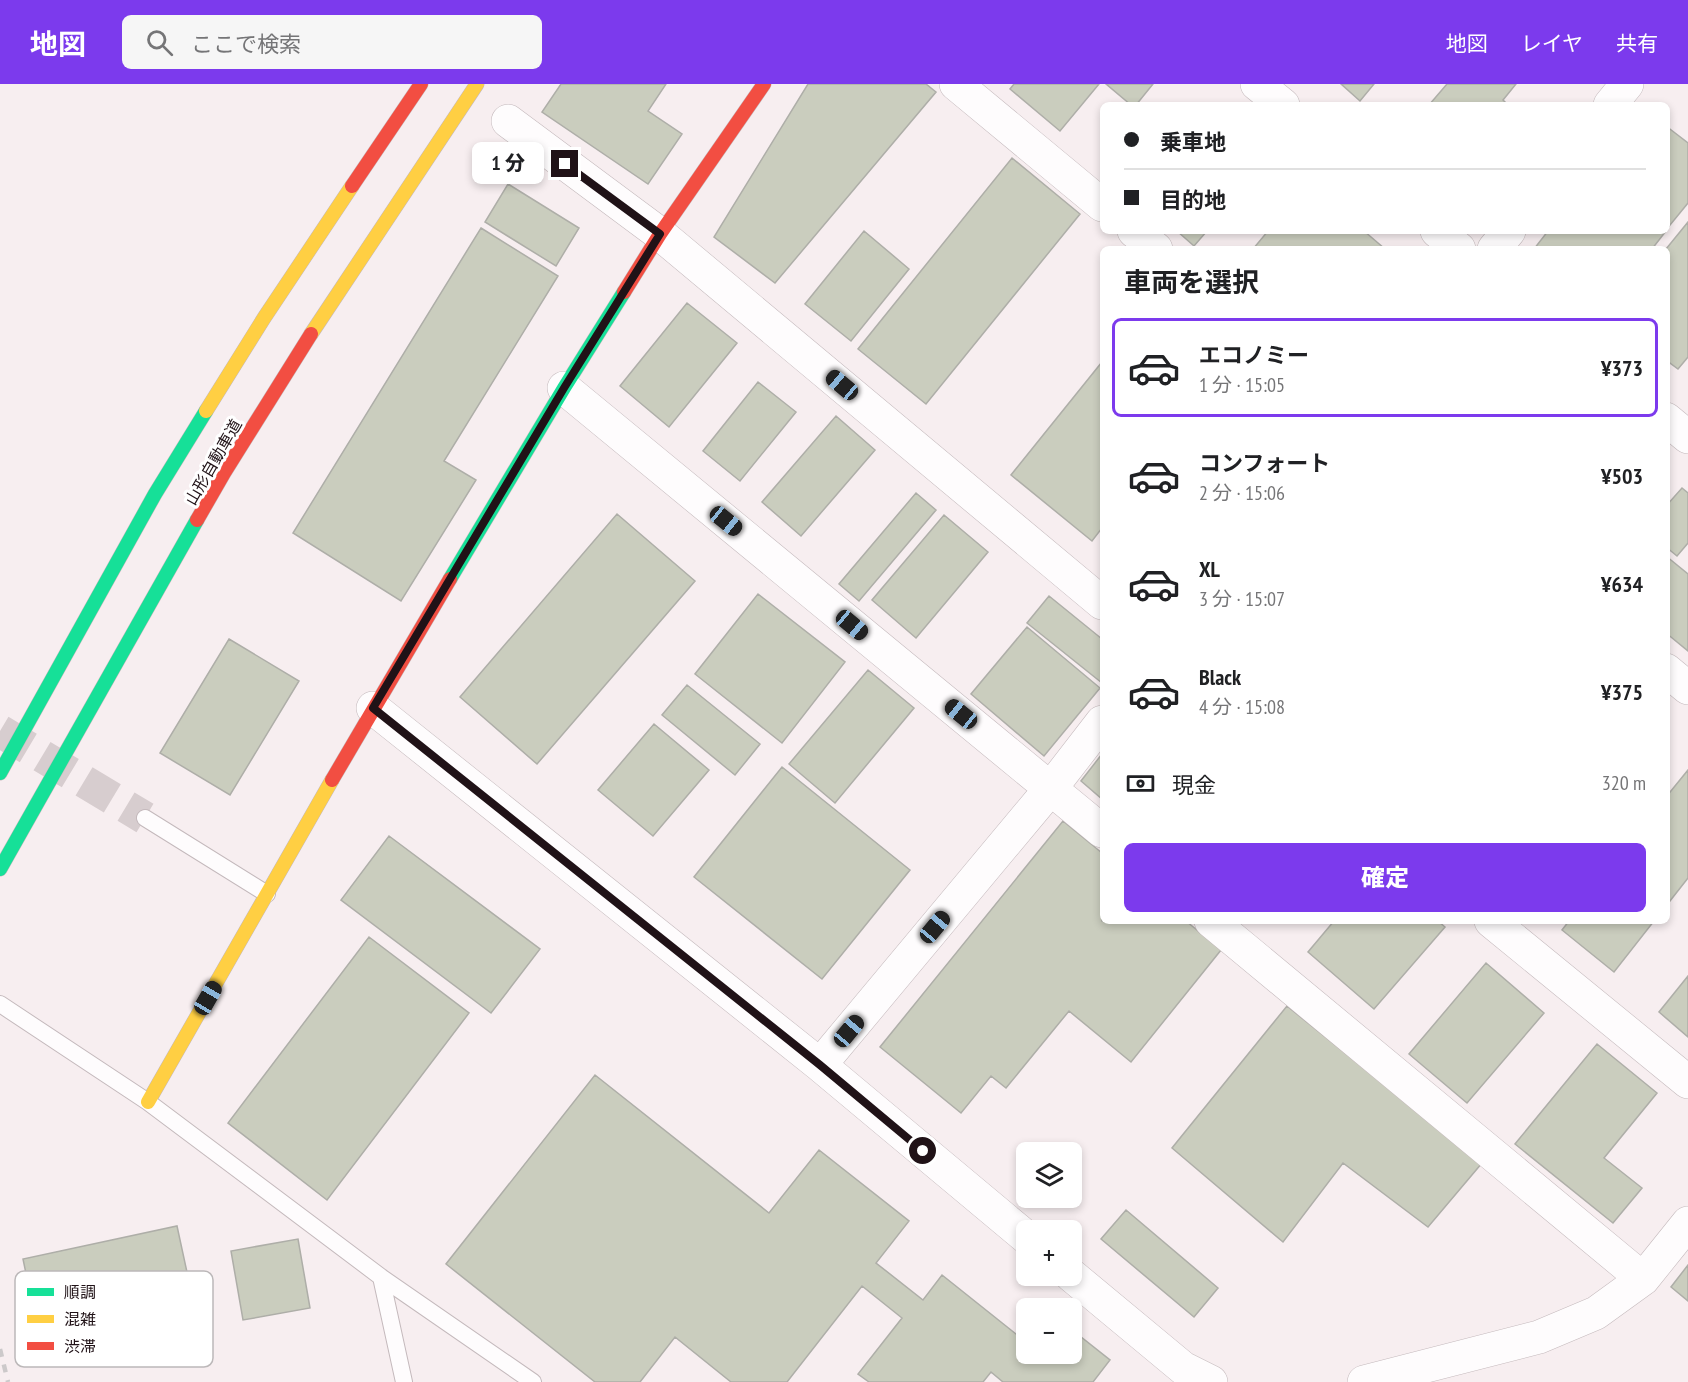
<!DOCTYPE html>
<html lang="ja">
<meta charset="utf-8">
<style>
:root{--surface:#fff;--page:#f6f6f6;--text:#202124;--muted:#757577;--line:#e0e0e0;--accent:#7c3aed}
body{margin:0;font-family:"PT Sans Narrow","Noto Sans JP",sans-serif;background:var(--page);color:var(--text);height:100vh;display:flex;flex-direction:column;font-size:22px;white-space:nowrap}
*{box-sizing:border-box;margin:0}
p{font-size:20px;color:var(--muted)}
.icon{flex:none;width:33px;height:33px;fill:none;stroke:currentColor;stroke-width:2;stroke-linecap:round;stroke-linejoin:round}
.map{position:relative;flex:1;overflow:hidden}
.details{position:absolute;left:1100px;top:162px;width:570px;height:678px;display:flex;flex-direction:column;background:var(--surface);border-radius:9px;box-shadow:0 3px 9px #0003}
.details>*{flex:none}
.banner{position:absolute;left:1100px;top:18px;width:570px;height:132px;border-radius:9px;box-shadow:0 3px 9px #0003;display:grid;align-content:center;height:132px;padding:0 24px;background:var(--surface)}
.tools{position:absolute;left:1016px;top:1058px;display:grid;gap:12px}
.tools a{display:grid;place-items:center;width:66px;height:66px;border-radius:9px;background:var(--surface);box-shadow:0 3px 9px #0003;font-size:30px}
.end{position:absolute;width:27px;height:27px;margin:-14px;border:8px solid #201217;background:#fff;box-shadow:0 0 0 3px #fff}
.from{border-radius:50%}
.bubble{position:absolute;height:42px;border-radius:9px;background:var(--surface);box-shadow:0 3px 9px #0003;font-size:20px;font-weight:800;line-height:42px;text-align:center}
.car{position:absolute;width:18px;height:36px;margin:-18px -9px;border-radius:8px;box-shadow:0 0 4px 2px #0007;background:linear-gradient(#222 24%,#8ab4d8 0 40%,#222 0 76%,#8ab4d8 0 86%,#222 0)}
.banner b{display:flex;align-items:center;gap:21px;height:57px;font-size:22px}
.banner b+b{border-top:2px solid var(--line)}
.banner i{width:15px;height:15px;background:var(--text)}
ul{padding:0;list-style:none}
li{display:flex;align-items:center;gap:18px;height:99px;margin:0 12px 9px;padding:0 12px;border:3px solid transparent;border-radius:9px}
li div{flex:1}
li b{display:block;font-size:22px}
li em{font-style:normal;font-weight:800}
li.on{border-color:var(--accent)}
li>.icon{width:54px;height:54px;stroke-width:1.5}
h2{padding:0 24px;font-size:27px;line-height:72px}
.pay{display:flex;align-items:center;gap:15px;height:66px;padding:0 24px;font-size:22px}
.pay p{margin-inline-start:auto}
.cta{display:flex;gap:12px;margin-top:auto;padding:12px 24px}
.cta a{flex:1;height:69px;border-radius:9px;background:var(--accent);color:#fff;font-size:24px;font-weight:800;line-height:69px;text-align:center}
header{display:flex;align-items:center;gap:36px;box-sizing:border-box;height:84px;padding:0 30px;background:var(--accent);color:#fff}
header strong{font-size:28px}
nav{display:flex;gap:33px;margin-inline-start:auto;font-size:21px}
.search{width:420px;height:54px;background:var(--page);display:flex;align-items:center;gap:15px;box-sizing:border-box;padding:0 21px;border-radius:9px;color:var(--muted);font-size:22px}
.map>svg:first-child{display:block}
.building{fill:#cacdbe;stroke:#aeaea8;stroke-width:1.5}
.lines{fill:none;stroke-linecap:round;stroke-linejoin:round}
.street-tunnel{stroke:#d7cdcf;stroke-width:33;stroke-dasharray:33 16;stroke-linecap:butt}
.lane-casing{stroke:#c4b9bc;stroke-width:18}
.street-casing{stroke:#c4b9bc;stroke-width:34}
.fast-casing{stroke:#c4b9bc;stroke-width:15}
.slow-casing{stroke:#c4b9bc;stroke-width:15}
.jam-casing{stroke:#c4b9bc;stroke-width:15}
.lane{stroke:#fefcfd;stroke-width:16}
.street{stroke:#fefcfd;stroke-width:33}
.fast{stroke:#16e098;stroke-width:14}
.slow{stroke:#ffcf43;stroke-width:14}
.jam{stroke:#f24e42;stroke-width:14}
.rail{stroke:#ccc9ca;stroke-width:4.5;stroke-dasharray:8 8;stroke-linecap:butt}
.route{stroke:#201217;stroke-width:8}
.labels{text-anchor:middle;stroke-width:6;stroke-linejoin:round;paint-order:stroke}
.street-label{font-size:16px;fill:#201217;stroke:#fff}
.key{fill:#fff;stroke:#bcb8b9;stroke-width:1.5}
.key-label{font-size:16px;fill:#201217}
</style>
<header>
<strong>地図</strong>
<div class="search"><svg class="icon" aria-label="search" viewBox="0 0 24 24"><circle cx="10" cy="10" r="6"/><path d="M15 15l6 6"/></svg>ここで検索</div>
<nav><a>地図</a><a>レイヤ</a><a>共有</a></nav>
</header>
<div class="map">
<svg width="1688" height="1298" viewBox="0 0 1688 1298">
<rect width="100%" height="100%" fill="#f7eef0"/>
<!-- building -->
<path class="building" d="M561 0H666L648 27 682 50 648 100 542 28Z
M808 0H926L936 8 775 199 714 153Z
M1014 0H1099L1060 47 1010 5Z
M1106 0H1153L1136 21H1131Z
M1341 0H1374L1360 17Z
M1447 0H1516L1503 16 1508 21H1429Z
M1666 42 1688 59V119L1666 146Z
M1012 74 1080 130 926 320 858 265Z
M508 100 579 144 556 182 485 138Z
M1688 138V273L1678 285 1666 276V165Z
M481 144 558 192 444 377 476 396 401 517 293 449Z
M864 147 909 185 851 257 805 220Z
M1177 147H1207L1194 162Z
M1268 147H1364L1385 165H1253Z
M1548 147H1666L1652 165H1534Z
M687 219 737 259 669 343 620 302Z
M1102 278V444L1092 457 1011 391Z
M758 298 796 328 740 397 703 367Z
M836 332 875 366 801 452 762 418Z
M1682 404 1688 409V459L1677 472 1666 463V422Z
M916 409 936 426 859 517 839 500Z
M617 430 695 497 537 680 460 613Z
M944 431 988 468 916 554 872 516Z
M1666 472 1688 490V567L1666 549Z
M758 510 845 578 782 659 695 590Z
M1049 512 1102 555V599L1027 539Z
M1027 543 1100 604 1044 672 971 610Z
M229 555 299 597 230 711 160 669Z
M868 586 914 624 835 719 789 680Z
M687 601 760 660 735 691 662 631Z
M654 640 709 686 653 752 598 706Z
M1102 670V715L1081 697Z
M782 683 910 786 822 895 694 793Z
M1688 686V794L1666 822V713Z
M1063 737 1102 769V837H1186L1221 866 1131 978 1069 927 1006 1004 991 992 961 1029 880 963Z
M389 752 540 865 491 929 341 816Z
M1334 837H1438L1445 843 1374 925 1308 868Z
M1569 837H1654L1614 888 1562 846Z
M369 853 469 929 327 1116 228 1039Z
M1486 879 1544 929 1467 1019 1409 970Z
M1688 892V953L1659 928Z
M1287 922 1482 1079 1428 1143 1343 1079 1283 1158 1172 1064Z
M1597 960 1657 1009 1604 1074 1642 1104 1613 1139 1515 1060Z
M595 991 769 1129 819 1066 909 1137 876 1179 923 1216 942 1191 1016 1250 1026 1238V1269H1071V1245L1110 1276 1093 1298H1003L991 1288 983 1298H869L858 1290 902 1234 862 1202 787 1298H731L675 1253 640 1298H595L446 1180Z
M1126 1126 1218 1204 1194 1233 1101 1155Z
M177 1142 198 1239 43 1272 23 1175Z
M298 1155 310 1224 243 1236 231 1167Z
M1688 1181V1217L1671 1203Z"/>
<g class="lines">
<!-- street-tunnel -->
<path class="street-tunnel" d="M0 647 145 734"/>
<defs>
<path id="lane" d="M145 734 267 810
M0 920 148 1018 381 1193 533 1298
M381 1193 404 1298"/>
<path id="street" d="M956 0 1102 121
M1257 0 1283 21
M1610 21 1627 0
M508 37 660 150 1102 519
M1134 147 1156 165
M1437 147 1459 165
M1494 165 1509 147
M564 304 1102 747
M1666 335 1688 353
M1666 586 1688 604
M373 624 820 981 1026 1153
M1211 837 1643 1195
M1491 837 1688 998
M820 981 1051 704 1102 638
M1071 1191 1183 1284 1211 1298
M1364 1298 1539 1253 1596 1229 1643 1195 1688 1139"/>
<path id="fast" d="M450 495 564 304 624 208
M0 689 155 410 206 327
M0 785 197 436"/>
<path id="slow" d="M311 250 477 0
M206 327 264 234 352 102
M148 1018 332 696"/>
<path id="jam" d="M352 102 421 0
M624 208 660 150 764 0
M197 436 224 389 311 250
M332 696 450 495"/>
</defs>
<!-- lane casing -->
<use href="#lane" class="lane-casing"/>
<!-- street casing -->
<use href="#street" class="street-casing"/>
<!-- fast casing -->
<use href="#fast" class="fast-casing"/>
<!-- slow casing -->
<use href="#slow" class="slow-casing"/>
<!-- jam casing -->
<use href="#jam" class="jam-casing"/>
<!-- lane -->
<use href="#lane" class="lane"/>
<!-- street -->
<use href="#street" class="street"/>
<!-- fast -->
<use href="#fast" class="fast"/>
<!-- slow -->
<use href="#slow" class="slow"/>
<!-- jam -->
<use href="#jam" class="jam"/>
<!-- rail -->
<path class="rail" d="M0 1265 8 1298"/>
</g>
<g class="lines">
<!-- route -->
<path class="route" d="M565 80 660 150 564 304 373 624 820 981 923 1067"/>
</g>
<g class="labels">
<!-- street labels -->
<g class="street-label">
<text transform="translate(213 378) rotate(-60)" y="6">山形自動車道</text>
</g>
</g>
<!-- legend -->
<rect x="15" y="1187" width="198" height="96" rx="9" class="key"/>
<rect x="27" y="1204" width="27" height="8" fill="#16e098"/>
<rect x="27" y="1231" width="27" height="8" fill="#ffcf43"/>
<rect x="27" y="1258" width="27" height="8" fill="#f24e42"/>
<g class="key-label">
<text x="64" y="1214">順調</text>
<text x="64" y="1241">混雑</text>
<text x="64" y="1268">渋滞</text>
</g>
</svg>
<div class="tools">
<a><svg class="icon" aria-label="layers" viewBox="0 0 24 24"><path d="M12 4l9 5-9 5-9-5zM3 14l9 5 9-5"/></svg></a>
<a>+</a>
<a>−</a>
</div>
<i class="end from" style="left:923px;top:1067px"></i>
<i class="end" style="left:565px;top:80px"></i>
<div class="bubble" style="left:472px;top:58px;width:72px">1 分</div>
<i class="car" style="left:842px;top:301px;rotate:310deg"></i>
<i class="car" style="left:726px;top:437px;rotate:129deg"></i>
<i class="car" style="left:852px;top:541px;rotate:130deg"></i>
<i class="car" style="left:961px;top:630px;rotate:309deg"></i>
<i class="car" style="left:935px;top:843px;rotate:40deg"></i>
<i class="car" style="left:208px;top:914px;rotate:30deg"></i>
<i class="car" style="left:849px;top:947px;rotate:40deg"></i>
<div class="banner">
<b><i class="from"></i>乗車地</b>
<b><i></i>目的地</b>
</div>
<section class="details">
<h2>車両を選択</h2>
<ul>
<li class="on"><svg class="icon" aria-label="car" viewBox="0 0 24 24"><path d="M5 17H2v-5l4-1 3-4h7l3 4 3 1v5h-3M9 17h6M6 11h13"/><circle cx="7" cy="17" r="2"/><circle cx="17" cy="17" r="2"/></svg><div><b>エコノミー</b><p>1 分 · 15:05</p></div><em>¥373</em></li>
<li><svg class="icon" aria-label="car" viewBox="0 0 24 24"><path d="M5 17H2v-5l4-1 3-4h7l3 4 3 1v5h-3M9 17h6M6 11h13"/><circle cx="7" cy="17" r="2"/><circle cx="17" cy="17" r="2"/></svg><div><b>コンフォート</b><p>2 分 · 15:06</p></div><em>¥503</em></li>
<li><svg class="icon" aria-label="car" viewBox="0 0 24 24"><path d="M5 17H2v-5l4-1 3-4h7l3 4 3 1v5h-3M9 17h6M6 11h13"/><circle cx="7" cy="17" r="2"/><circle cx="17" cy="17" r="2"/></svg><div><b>XL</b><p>3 分 · 15:07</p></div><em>¥634</em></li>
<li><svg class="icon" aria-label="car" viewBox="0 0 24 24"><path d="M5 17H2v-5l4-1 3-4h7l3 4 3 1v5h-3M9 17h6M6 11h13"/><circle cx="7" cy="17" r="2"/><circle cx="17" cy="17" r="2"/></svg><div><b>Black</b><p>4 分 · 15:08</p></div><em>¥375</em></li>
</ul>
<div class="pay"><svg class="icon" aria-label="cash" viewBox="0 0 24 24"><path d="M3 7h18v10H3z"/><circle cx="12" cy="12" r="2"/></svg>現金<p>320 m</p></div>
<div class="cta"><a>確定</a></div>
</section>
</div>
